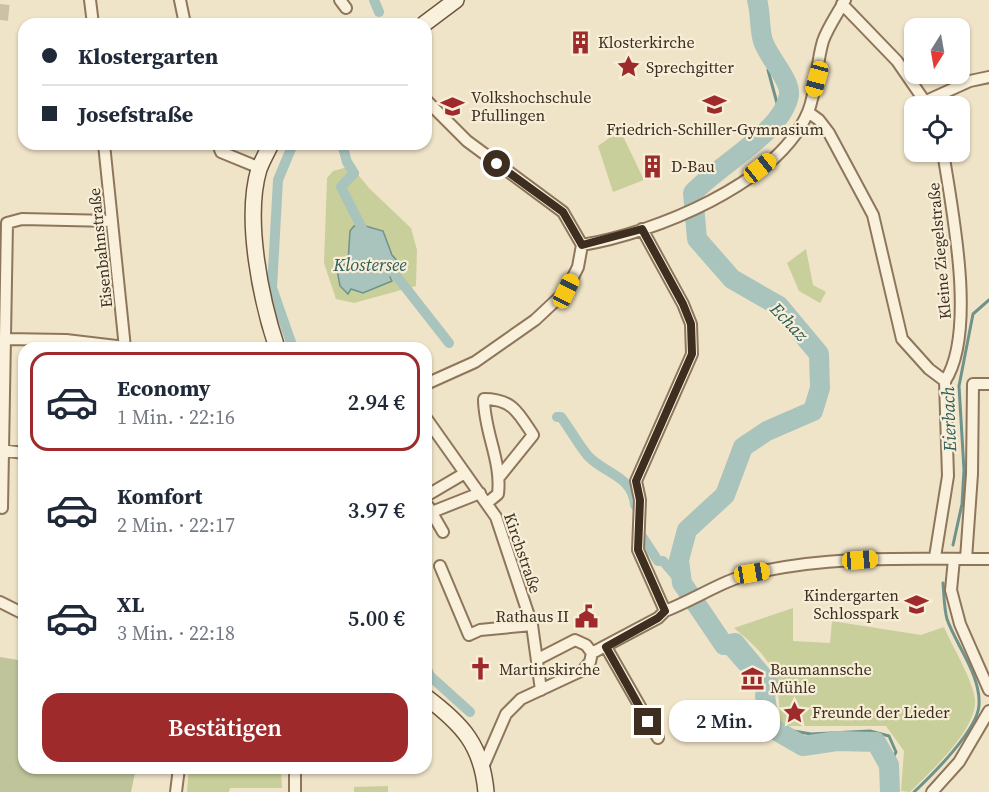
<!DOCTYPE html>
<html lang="de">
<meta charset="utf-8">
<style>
:root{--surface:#fff;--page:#f2f2f3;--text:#1f2937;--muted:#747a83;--line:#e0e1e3;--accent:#9e2a2b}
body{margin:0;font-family:"Source Serif 4",serif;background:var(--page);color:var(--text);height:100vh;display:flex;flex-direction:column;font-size:22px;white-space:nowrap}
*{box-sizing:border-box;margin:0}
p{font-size:20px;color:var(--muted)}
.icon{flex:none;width:33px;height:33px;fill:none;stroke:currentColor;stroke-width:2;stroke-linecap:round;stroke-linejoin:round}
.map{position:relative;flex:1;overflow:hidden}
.sheet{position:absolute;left:18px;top:342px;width:414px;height:432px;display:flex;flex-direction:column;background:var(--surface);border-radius:18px;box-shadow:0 2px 4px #0004}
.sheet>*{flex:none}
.guide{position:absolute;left:18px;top:18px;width:414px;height:132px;border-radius:18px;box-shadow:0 2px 4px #0004;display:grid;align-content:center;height:132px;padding:0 24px;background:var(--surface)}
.needle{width:39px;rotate:191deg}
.tools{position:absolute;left:904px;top:18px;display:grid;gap:12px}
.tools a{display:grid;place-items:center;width:66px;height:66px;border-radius:12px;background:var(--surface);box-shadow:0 2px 4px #0004;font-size:30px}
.end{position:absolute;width:27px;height:27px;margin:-14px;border:8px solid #3d2e20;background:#fff;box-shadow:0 0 0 3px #fff}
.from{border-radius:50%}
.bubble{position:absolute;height:42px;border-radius:18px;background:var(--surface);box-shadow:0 2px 4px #0004;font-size:20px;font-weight:600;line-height:42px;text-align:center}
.car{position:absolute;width:18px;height:36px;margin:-18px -9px;border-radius:8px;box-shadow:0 0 4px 2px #0007;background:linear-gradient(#f5c518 24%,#345 0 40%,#f5c518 0 76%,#345 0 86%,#f5c518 0)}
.guide b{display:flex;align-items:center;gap:21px;height:57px;font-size:22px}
.guide b+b{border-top:2px solid var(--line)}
.guide i{width:15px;height:15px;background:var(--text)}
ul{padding:10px 0 0;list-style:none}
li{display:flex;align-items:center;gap:18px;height:99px;margin:0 12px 9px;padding:0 12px;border:3px solid transparent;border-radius:18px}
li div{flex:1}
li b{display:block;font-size:22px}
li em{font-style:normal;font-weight:600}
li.current{border-color:var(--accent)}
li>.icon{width:54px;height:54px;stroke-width:1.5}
.primary-button{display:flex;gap:12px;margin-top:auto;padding:12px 24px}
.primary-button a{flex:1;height:69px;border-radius:18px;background:var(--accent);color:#fff;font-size:24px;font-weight:600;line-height:69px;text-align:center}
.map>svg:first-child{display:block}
.green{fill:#c9cf9b}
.cemetery{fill:#bfc49a}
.water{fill:#a9c4bc;stroke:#6f938a;stroke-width:1.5}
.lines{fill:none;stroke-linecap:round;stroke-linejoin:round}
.stream{stroke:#6f938a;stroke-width:3}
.canal{stroke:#a9c4bc;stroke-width:10}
.river{stroke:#a9c4bc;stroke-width:20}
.primary-tunnel{stroke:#ccc0a6;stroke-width:16;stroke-dasharray:16 8;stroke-linecap:butt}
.street-casing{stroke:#8d765c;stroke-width:14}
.secondary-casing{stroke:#6f573f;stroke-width:18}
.street{stroke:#faf1dc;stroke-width:10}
.secondary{stroke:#faf1dc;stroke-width:15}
.route{stroke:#3d2e20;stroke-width:8}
.labels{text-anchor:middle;stroke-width:4.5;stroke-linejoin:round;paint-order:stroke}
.poi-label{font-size:16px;fill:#3d2e20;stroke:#f7eed8;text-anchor:start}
.street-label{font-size:16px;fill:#3d2e20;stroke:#f7eed8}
.water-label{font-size:18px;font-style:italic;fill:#2f5d5a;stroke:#f7eed8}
</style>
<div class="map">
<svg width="989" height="792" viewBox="0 0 989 792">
<rect width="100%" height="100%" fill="#f0e4c8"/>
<!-- green -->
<path class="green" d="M620 130 644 180 613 192 598 146Z
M351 166 369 188 411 228 417 250 416 286 354 303 336 299 324 263 327 178 333 171Z
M806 249 813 285 826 292 820 303 799 291 787 263Z
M793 608V641L830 643 832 621 921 635 944 627C952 646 972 678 975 699 978 729 929 773 910 792L901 791 904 751 886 726H780C779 673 775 662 734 628Z
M189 768H281L282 788H230L229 792H187Z
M388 786V792H354V787Z"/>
<!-- cemetery -->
<path class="cemetery" d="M0 657 24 661V768H136L131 792H0Z"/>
<!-- water -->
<path class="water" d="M362 225 383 231 392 255 401 265 399 271 390 277 392 281 363 293 351 289 348 294 340 286 337 270 348 262 350 231 354 226Z"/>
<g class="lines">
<!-- stream -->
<path class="stream" d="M772 59 768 70 780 114
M953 545 962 504 964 470 959 386 973 314 989 300
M770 727 811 734 870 731 889 736 896 752 889 765
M914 792C931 776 978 730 979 705 981 675 956 645 947 619 944 608 944 594 943 583"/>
<!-- canal -->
<path class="canal" d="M374 0 379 12
M293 144 278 180 272 288 293 348
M342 144 347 162 354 173 341 187 367 238
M387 264 449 343
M557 417H561C570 429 578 444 588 456 605 474 633 476 635 505
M643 538 658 561H663L682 583
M724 645 748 672
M426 667 430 676 470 712
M756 684 765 696"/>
<!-- river -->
<path class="river" d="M757 0C761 13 759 28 763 41 768 57 791 80 789 95 783 132 718 165 693 193L697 239 732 279 779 306 819 354 820 388 813 411 767 431 743 447 725 495 687 530 679 560 682 583 724 645 735 643 768 683 765 696 770 727 803 746 837 741 876 742 889 765 890 792"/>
<!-- primary-tunnel -->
<path class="primary-tunnel" d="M0 20 2 0"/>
<defs>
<path id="street" d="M90 0 93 24
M180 0 185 24
M340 0 346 8
M842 4 897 61 928 106
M426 100 467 141 563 212 582 245 578 267 566 291 535 320 475 362 426 384
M926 101 970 81 989 77
M808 112 819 120 829 133 873 215 902 339 929 369 945 381
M104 144 125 348
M218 144 221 152 260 168
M943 152C952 209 977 332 945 381
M642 229 683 304 691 324 692 354 636 481 640 500 638 550 665 611
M582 245C654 233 778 184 808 112 817 90 816 64 823 41 828 27 838 13 845 0
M5 339 66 340 125 347
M426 418 496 517 532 625 541 690
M0 450 24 453
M426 496 465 473
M487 503 498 494C502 461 484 432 484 399 512 399 518 412 533 435L500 476
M428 506 443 532
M2 508 7 223 22 219 112 221
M432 512 480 493
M935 557 948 476 945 381
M954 559 951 590 960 624 989 690
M966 559 972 474 973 384H989
M440 566 469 635 480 630 532 625
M0 602 24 614
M606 647 658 738
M538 659 575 640 586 645 592 653
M483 767 506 714 521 699 583 670 590 662 592 653 658 618 665 611C694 600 725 579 754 573 831 555 911 559 989 559
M176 792 179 768
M295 792V768
M932 792 959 762 989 711"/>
<path id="secondary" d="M424 24 456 0
M271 144C267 152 262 161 259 169 244 219 261 300 277 348
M426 697C462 724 482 745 486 792"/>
</defs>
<!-- street casing -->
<use href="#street" class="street-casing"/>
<!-- secondary casing -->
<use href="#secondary" class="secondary-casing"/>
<!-- street -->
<use href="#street" class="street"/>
<!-- secondary -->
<use href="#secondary" class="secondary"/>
</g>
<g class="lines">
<!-- route -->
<path class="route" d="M497 164 563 212 582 245 642 229 683 304 691 324 692 354 636 481 640 500 638 550 665 611 658 618 606 647 648 722"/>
</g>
<!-- icons -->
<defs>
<symbol id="building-bare" viewBox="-9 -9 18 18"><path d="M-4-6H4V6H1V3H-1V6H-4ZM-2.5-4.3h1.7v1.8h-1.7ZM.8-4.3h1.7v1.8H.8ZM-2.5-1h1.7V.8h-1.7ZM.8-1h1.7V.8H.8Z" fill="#9e2a2b" stroke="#f7eed8" stroke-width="2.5" paint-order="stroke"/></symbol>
<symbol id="sight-bare" viewBox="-9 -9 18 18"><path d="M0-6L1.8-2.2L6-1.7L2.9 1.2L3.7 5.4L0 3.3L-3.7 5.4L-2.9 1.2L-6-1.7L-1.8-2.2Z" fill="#9e2a2b" stroke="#f7eed8" stroke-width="2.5" paint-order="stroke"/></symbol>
<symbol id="school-bare" viewBox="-9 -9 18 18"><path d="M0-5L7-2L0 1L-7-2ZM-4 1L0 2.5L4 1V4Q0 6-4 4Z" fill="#9e2a2b" stroke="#f7eed8" stroke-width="2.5" paint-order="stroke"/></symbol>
<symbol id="university-bare" viewBox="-9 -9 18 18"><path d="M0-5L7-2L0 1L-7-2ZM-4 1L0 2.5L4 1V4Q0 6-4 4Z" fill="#9e2a2b" stroke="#f7eed8" stroke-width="2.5" paint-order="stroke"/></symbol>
<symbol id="civic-bare" viewBox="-9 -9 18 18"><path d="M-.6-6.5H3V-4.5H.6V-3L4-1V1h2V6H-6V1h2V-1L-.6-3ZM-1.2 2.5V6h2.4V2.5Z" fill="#9e2a2b" stroke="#f7eed8" stroke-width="2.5" paint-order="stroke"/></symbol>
<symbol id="church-bare" viewBox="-9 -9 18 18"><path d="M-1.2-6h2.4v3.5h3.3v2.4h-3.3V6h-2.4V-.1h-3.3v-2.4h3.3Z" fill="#9e2a2b" stroke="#f7eed8" stroke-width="2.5" paint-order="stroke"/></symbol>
<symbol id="museum-bare" viewBox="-9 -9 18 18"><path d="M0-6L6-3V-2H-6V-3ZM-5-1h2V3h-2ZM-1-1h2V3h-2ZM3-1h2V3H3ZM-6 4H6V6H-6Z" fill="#9e2a2b" stroke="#f7eed8" stroke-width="2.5" paint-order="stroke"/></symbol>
</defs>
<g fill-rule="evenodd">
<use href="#building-bare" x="564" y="26" width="33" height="33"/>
<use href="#sight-bare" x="612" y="50" width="33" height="33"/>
<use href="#school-bare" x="698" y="88" width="33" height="33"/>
<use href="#university-bare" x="436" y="90" width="33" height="33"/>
<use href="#building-bare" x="636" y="150" width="33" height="33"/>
<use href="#school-bare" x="900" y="588" width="33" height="33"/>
<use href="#civic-bare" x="570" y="600" width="33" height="33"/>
<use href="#church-bare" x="464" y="652" width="33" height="33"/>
<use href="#museum-bare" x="736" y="662" width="33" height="33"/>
<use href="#sight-bare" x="778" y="696" width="33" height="33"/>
</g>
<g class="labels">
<!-- poi labels -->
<g class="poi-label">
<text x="598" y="48">Klosterkirche</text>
<text x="646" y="73">Sprechgitter</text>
<text x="471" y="103">Volkshochschule<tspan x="471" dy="18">Pfullingen</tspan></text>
<text x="715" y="135" text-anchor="middle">Friedrich-Schiller-Gymnasium</text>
<text x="671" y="172">D-Bau</text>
<text x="899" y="601" text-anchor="end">Kindergarten<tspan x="899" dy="18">Schlosspark</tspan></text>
<text x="569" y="622" text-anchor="end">Rathaus II</text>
<text x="499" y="675">Martinskirche</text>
<text x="770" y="675">Baumannsche<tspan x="770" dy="18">Mühle</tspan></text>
<text x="812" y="718">Freunde der Lieder</text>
</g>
<!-- street labels -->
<g class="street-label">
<text transform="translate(100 248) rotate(-96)" y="6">Eisenbahnstraße</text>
<text transform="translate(939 251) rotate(-95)" y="6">Kleine Ziegelstraße</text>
<text transform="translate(523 553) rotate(71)" y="6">Kirchstraße</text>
</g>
<!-- water labels -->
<g class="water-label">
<text x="370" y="271">Klostersee</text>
<text transform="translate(789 322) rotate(46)" y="6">Echaz</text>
<text transform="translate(949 419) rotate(-92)" y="6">Eierbach</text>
</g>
</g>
</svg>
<div class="tools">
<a><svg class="needle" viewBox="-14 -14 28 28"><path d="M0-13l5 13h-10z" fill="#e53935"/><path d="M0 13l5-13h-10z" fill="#747a83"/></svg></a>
<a><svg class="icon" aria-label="locate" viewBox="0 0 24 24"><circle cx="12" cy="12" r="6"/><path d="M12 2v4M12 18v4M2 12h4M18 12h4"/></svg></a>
</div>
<i class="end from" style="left:497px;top:164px"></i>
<i class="end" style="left:648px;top:722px"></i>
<div class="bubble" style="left:669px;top:700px;width:111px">2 Min.</div>
<i class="car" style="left:817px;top:79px;rotate:195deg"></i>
<i class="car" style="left:760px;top:168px;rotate:51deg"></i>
<i class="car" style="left:566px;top:291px;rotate:26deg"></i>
<i class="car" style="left:860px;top:560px;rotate:86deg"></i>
<i class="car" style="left:752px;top:573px;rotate:81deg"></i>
<div class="guide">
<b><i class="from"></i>Klostergarten</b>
<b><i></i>Josefstraße</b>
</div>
<section class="sheet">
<ul>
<li class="current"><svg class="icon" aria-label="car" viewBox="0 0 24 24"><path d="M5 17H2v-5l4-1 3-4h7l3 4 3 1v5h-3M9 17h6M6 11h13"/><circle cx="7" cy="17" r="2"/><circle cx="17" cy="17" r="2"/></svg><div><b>Economy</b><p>1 Min. · 22:16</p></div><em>2.94 €</em></li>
<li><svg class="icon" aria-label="car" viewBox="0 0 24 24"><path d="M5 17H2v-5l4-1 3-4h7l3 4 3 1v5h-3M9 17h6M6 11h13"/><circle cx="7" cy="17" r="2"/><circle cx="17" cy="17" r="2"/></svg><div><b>Komfort</b><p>2 Min. · 22:17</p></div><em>3.97 €</em></li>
<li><svg class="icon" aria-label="car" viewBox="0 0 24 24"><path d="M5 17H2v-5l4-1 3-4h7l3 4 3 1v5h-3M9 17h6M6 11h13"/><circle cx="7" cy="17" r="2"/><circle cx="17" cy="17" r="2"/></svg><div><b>XL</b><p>3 Min. · 22:18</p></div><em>5.00 €</em></li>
</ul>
<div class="primary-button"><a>Bestätigen</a></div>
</section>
</div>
